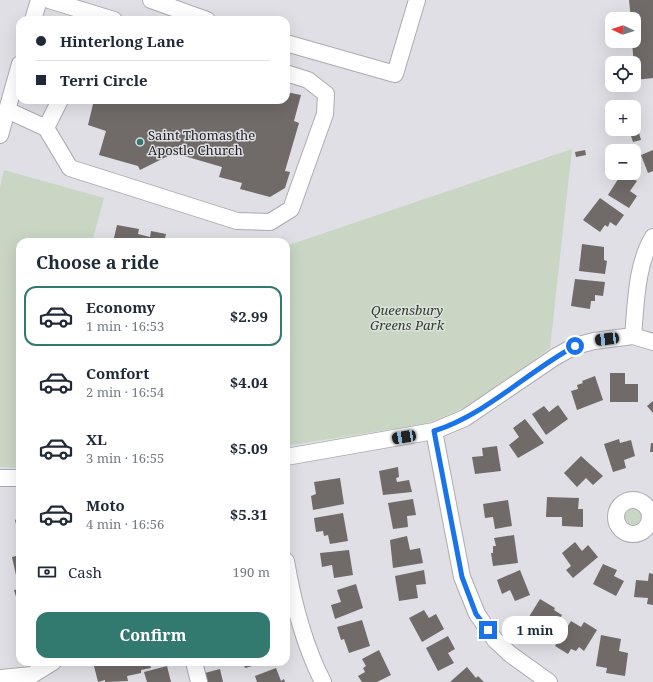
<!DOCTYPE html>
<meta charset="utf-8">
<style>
:root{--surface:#fff;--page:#f2f2f3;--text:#1f2937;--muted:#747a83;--line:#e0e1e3;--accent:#32796f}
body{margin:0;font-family:"Noto Serif",serif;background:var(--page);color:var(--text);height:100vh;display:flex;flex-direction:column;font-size:15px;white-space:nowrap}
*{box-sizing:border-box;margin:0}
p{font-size:13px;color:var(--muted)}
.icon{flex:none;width:22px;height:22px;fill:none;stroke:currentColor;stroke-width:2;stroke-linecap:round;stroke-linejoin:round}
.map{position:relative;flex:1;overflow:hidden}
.panel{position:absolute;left:16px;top:238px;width:274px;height:428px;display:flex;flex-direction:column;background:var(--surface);border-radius:12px;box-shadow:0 4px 16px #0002}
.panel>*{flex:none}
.top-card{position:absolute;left:16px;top:16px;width:274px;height:88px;border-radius:12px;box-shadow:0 4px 16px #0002;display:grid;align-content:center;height:88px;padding:0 20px;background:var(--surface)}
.needle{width:26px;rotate:274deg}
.buttons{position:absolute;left:605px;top:12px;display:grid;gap:8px}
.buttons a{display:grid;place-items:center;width:36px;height:36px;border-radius:8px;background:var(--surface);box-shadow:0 4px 16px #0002;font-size:20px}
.end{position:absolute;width:18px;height:18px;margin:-9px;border:5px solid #1a73e8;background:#fff;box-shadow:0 0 0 2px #fff}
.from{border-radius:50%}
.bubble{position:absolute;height:28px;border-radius:12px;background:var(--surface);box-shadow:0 4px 16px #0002;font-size:13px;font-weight:700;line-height:28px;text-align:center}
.car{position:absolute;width:12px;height:24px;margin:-12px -6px;border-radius:5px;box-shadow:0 0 3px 1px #0007;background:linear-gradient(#222 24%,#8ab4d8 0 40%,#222 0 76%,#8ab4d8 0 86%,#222 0)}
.top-card b{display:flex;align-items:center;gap:14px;height:38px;font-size:15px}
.top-card b+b{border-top:1px solid var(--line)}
.top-card i{width:10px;height:10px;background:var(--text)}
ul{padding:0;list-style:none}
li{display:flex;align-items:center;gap:12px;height:60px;margin:0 8px 6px;padding:0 12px;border:2px solid transparent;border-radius:12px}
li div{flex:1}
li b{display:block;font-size:15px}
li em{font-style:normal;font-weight:700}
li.current{border-color:var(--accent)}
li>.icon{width:36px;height:36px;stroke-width:1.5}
h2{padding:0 20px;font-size:18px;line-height:48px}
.pay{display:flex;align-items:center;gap:10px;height:44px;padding:0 20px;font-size:15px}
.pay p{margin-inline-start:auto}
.action{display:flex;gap:8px;margin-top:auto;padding:8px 20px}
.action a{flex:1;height:46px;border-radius:12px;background:var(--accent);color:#fff;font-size:16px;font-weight:700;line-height:46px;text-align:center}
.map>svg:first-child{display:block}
.green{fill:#c9d6c4}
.building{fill:#706a68}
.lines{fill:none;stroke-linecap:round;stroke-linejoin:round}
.minor-casing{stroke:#ababb1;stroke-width:18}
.minor{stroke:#fff;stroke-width:16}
.route{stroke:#1a73e8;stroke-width:5}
.poi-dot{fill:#32796f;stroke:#dfdfe5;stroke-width:1.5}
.labels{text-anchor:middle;stroke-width:3;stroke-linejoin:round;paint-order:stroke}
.poi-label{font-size:13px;fill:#1e1e21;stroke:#dfdfe5;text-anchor:start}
.park-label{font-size:13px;font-style:italic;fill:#274419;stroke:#dfdfe5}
</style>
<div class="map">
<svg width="653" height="682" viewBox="0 0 653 682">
<rect width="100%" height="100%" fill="#dfdfe5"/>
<!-- green -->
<path class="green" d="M572 149 550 348C510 377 471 411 423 424L286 446V246Z
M4 170 104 198 92 242H20V468L0 467V187Z
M623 519a10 10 0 1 1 20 0a10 10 0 1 1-20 0Z"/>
<!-- building -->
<path class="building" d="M629 0H653V78L635 80 632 41H634V19H631Z
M286 92 301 95 294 121 299 123 285 171 290 172 285 188 270 197 240 189 242 183 219 177 222 167 174 153 140 170 138 166 99 155 106 131 88 125 94 100H286Z
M639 133 641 140 633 142 631 136Z
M585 150 586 155 576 157 575 152Z
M653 150V171L648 173 641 155Z
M622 173 637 181 630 191 637 196 629 208 608 195Z
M600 198 624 215 616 226 610 222 608 227 605 225 600 232 583 220Z
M117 225 139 229 138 234 150 237 151 231 166 234 164 242H113Z
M582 244 604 247V260L607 261 605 274 579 271Z
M575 279 605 282 603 296 595 295V301H591L590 309 571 306Z
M610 373H625V384H638V402H610Z
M595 376 603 400 577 410 571 391 578 389 577 385 583 383 582 381Z
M653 401V413L647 406Z
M558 405 568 419 546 435 532 414 544 406 549 412Z
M525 419 544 443 518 458 509 445 519 437 513 428Z
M619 439 620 443 631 440 635 456 624 460 626 468 613 472 604 444Z
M651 443H653V452H650Z
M497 446 501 471 475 474 472 457 483 456 482 448Z
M581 456 603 476 593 485 586 478 577 487 564 473Z
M398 467 399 477 396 478 397 482 409 480 412 492 383 495 379 471Z
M340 478 344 504 313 510 311 496 316 494 314 482Z
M547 497 579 498 578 509H583V527L562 526V517H546Z
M413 499 416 515 407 516 408 527 393 529 388 503Z
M508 500 512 526 495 529 493 517 485 518 483 504Z
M343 513 348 541 330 544 328 535 324 536 323 531 316 532 314 518Z
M20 518V537H19L15 520Z
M514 535 518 563 493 566 491 553H493V546H496L494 538Z
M407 536 410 550 420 548 423 563 393 568 390 540Z
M575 542 582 551 588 545 598 557 573 578 566 570 571 566 562 553Z
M349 550 353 575 334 578 332 565 322 567 320 553Z
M20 555V599L17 600 14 590 19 589 12 557Z
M603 564 617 570 614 576 624 581 616 596 593 584Z
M424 570 426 584 416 585 418 598 399 601 395 576Z
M520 570 530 595 515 601 510 590 502 594 497 580Z
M649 573 653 574V605L647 604 648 598 634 597 636 580 648 581Z
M356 584 363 608 335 619 331 605 341 602 337 590Z
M540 599 555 608 554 610 562 615 547 640 534 633 538 627 527 620Z
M424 610 429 618 436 614 444 629 422 642 409 618Z
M362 620 370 646 349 653 344 639 341 640 337 627Z
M571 621 581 627 584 622 597 630 584 651 579 647 576 651 571 649 568 654 555 646Z
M601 635 621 639 619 651 628 653 625 676 606 673 607 668 596 666Z
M448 636 455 649 448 653 454 663 438 671 426 648Z
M379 650 391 675 377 682H362L358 676 365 672 363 668 366 666 362 659Z
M93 662H152L153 664 150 665 151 668 141 670V673L127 676 128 681 105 682V680L98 682Z
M243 662H264V663L245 668Z
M167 666 171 682H147L144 672Z
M467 667 476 678 478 676 484 682H450Z
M276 668 281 681 284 679 285 682H257L255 676Z
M220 669 223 682H207L205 673Z"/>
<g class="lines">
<defs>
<path id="minor" d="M49 0 114 20
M151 0 207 20
M33 20 39 0
M286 43 395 74 417 0
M7 110 46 128 70 168 237 221 270 222 291 209 325 114 326 94 308 80 286 73
M46 128 60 100
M0 135 20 64
M633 336C636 304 636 265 653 237
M434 431 462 577 477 614 495 640 510 654 549 682
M286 457 434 431 465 418 555 357 575 346 594 341 633 336 653 342
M0 478H20
M616 517a17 17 0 1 1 34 0a17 17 0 1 1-34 0Z
M286 561C293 602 304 645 323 682
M194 662 199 682
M0 678 32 675 53 662"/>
</defs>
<!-- minor casing -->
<use href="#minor" class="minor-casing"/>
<!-- minor -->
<use href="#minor" class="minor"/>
</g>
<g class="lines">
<!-- route -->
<path class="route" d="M488 630 476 614 462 577 434 431C487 414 527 372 575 346"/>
</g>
<!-- markers -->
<circle class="poi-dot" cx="140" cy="142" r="4"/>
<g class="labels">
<!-- poi labels -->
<g class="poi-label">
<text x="148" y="140">Saint Thomas the<tspan x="148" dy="15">Apostle Church</tspan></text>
</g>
<!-- park labels -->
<g class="park-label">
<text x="407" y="315">Queensbury<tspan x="407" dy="15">Greens Park</tspan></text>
</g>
</g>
</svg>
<div class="buttons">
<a><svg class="needle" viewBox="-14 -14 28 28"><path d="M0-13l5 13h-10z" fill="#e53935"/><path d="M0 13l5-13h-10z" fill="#747a83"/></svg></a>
<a><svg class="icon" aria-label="locate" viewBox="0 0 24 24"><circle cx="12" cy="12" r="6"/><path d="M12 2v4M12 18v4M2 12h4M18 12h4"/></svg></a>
<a>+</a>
<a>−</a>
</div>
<i class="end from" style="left:575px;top:346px"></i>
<i class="end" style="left:488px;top:630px"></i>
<div class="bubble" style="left:502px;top:616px;width:66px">1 min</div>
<i class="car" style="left:607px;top:339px;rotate:263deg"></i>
<i class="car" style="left:404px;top:437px;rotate:261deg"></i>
<div class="top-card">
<b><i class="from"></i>Hinterlong Lane</b>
<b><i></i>Terri Circle</b>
</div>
<section class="panel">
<h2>Choose a ride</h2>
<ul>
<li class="current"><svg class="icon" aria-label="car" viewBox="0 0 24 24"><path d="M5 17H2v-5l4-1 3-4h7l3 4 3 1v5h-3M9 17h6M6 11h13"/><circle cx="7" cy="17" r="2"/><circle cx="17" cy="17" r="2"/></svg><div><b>Economy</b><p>1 min · 16:53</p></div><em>$2.99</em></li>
<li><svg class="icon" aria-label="car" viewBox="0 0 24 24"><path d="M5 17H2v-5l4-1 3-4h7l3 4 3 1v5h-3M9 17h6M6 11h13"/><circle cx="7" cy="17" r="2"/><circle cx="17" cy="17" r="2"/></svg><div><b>Comfort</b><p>2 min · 16:54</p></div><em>$4.04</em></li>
<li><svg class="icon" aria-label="car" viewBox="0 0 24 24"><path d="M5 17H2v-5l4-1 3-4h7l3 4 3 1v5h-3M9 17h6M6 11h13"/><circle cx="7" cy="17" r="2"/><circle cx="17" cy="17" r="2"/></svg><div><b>XL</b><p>3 min · 16:55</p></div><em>$5.09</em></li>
<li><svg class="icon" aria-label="car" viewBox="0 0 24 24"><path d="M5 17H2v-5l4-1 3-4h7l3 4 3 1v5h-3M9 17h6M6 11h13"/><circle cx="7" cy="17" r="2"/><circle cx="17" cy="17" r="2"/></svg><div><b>Moto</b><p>4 min · 16:56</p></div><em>$5.31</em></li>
</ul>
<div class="pay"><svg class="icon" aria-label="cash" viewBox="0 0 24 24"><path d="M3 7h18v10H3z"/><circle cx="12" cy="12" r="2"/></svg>Cash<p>190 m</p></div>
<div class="action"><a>Confirm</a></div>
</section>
</div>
